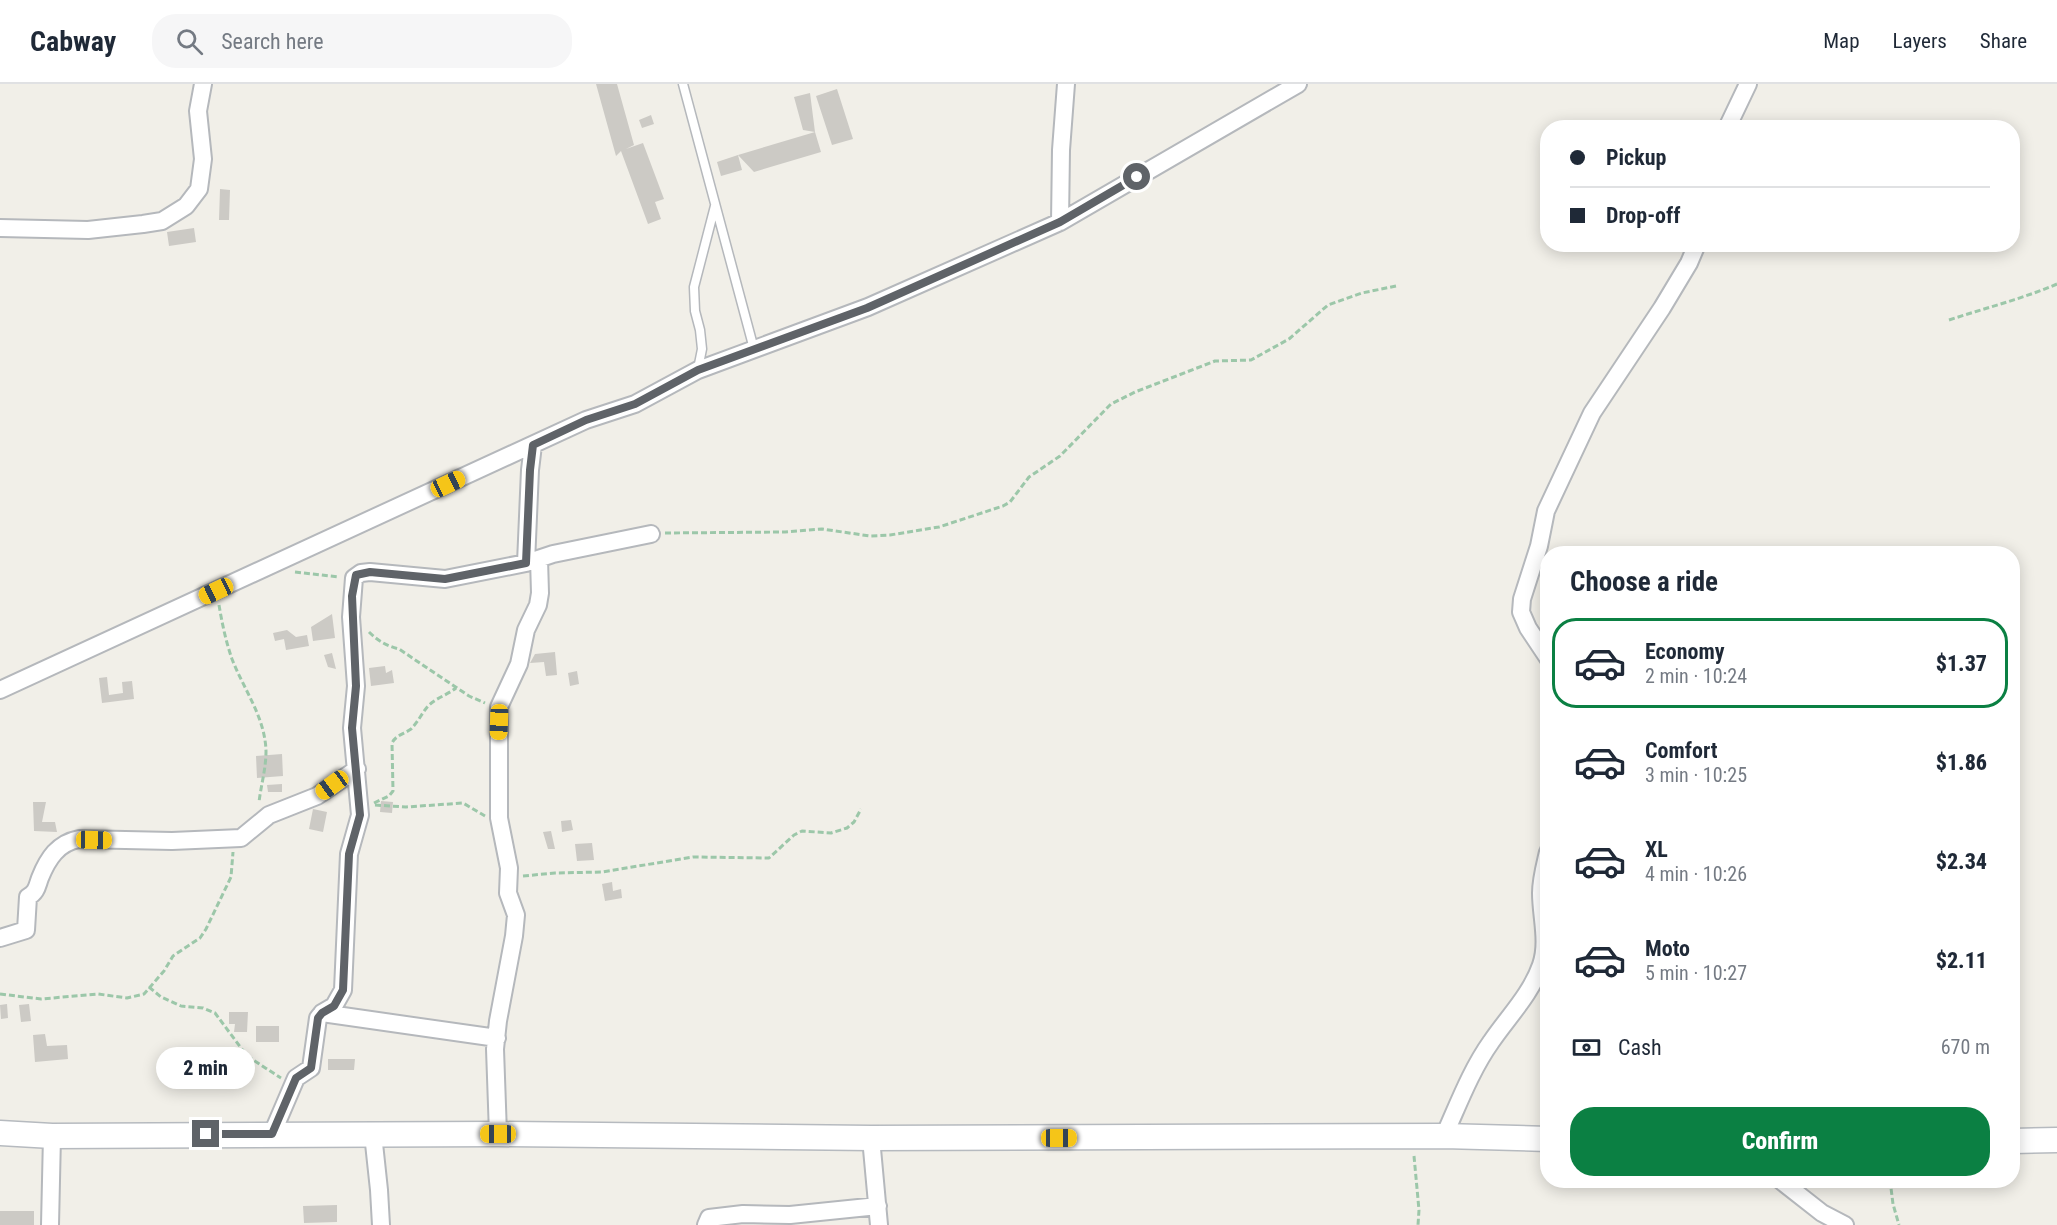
<!DOCTYPE html>
<meta charset="utf-8">
<style>
:root{--surface:#fff;--page:#f6f6f7;--text:#1f2937;--muted:#747a83;--line:#e0e1e3;--accent:#0b8043}
body{margin:0;font-family:"Roboto Condensed",sans-serif;background:var(--page);color:var(--text);height:100vh;display:flex;flex-direction:column;font-size:22px;white-space:nowrap}
*{box-sizing:border-box;margin:0}
p{font-size:20px;color:var(--muted)}
.icon{flex:none;width:33px;height:33px;fill:none;stroke:currentColor;stroke-width:2;stroke-linecap:round;stroke-linejoin:round}
.map{position:relative;flex:1;overflow:hidden}
.details{position:absolute;left:1540px;top:462px;width:480px;height:642px;display:flex;flex-direction:column;background:var(--surface);border-radius:24px;box-shadow:0 3px 15px #0003}
.details>*{flex:none}
.hud{position:absolute;left:1540px;top:36px;width:480px;height:132px;border-radius:24px;box-shadow:0 3px 15px #0003;display:grid;align-content:center;height:132px;padding:0 30px;background:var(--surface)}
.end{position:absolute;width:27px;height:27px;margin:-14px;border:8px solid #5f6368;background:#fff;box-shadow:0 0 0 3px #fff}
.from{border-radius:50%}
.bubble{position:absolute;height:42px;border-radius:21px;background:var(--surface);box-shadow:0 3px 15px #0003;font-size:20px;font-weight:800;line-height:42px;text-align:center}
.car{position:absolute;width:18px;height:36px;margin:-18px -9px;border-radius:8px;box-shadow:0 0 4px 2px #0007;background:linear-gradient(#f5c518 24%,#345 0 40%,#f5c518 0 76%,#345 0 86%,#f5c518 0)}
.hud b{display:flex;align-items:center;gap:21px;height:57px;font-size:22px}
.hud b+b{border-top:2px solid var(--line)}
.hud i{width:15px;height:15px;background:var(--text)}
ul{padding:0;list-style:none}
li{display:flex;align-items:center;gap:18px;height:90px;margin:0 12px 9px;padding:0 18px;border:3px solid transparent;border-radius:24px}
li div{flex:1}
li b{display:block;font-size:22px}
li em{font-style:normal;font-weight:800}
li.on{border-color:var(--accent)}
li>.icon{width:54px;height:54px;stroke-width:1.5}
h2{padding:0 30px;font-size:27px;line-height:72px}
.pay{display:flex;align-items:center;gap:15px;height:66px;padding:0 30px;font-size:22px}
.pay p{margin-inline-start:auto}
.primary-button{display:flex;gap:12px;margin-top:auto;padding:12px 30px}
.primary-button a{flex:1;height:69px;border-radius:24px;background:var(--accent);color:#fff;font-size:24px;font-weight:800;line-height:69px;text-align:center}
header{display:flex;align-items:center;gap:36px;box-sizing:border-box;height:84px;padding:0 30px;background:var(--surface);border-bottom:2px solid var(--line)}
header strong{font-size:28px}
nav{display:flex;gap:33px;margin-inline-start:auto;font-size:21px}
.search{width:420px;height:54px;background:var(--page);display:flex;align-items:center;gap:15px;box-sizing:border-box;padding:0 21px;border-radius:24px;color:var(--muted);font-size:22px}
.map>svg:first-child{display:block}
.building{fill:#cccac5}
.lines{fill:none;stroke-linecap:round;stroke-linejoin:round}
.service-casing{stroke:#b5b8bc;stroke-width:11}
.minor-casing{stroke:#b5b8bc;stroke-width:20}
.secondary-casing{stroke:#b6babf;stroke-width:27}
.path{stroke:#9cc7a9;stroke-width:3;stroke-dasharray:6 3;stroke-linecap:butt}
.service{stroke:#fff;stroke-width:8}
.minor{stroke:#fff;stroke-width:16}
.secondary{stroke:#fff;stroke-width:24}
.route{stroke:#5f6368;stroke-width:8}
</style>
<header>
<strong>Cabway</strong>
<div class="search"><svg class="icon" aria-label="search" viewBox="0 0 24 24"><circle cx="10" cy="10" r="6"/><path d="M15 15l6 6"/></svg>Search here</div>
<nav><a>Map</a><a>Layers</a><a>Share</a></nav>
</header>
<div class="map">
<svg width="2057" height="1141" viewBox="0 0 2057 1141">
<rect width="100%" height="100%" fill="#f1efe8"/>
<!-- building -->
<path class="building" d="M596 0H617L634 61 626 65 643 59 664 115 655 118 661 135 648 140 621 67 616 72Z
M837 5 853 55 832 61 816 12Z
M810 9 815 48 803 46 794 13Z
M651 31 654 40 642 44 639 36Z
M815 48 821 68 754 88 738 71Z
M738 71 742 86 721 92 717 78Z
M220 105 230 106 229 136H219Z
M194 144 196 158 169 162 167 148Z
M332 530 335 554 313 557 311 543Z
M287 546 296 553 307 551 309 562 286 566 284 555 275 557 273 549Z
M555 568 557 591 546 592 544 578 530 579 535 570Z
M332 569 336 585 328 583 324 571Z
M385 582 386 589 392 586 394 599 371 602 369 584Z
M577 587 579 600 570 602 568 589Z
M107 593 109 611 123 609 122 598 132 597 134 615 102 619 99 594Z
M282 670 283 692 257 694 256 672Z
M282 700V708H268L267 701Z
M381 717 393 718 392 729 380 728Z
M33 718H46L42 738H55L57 748 34 747Z
M313 725 327 728 323 748 309 745Z
M571 736 573 746 562 748 561 737Z
M551 747 555 765H548L543 748Z
M592 759 594 776 577 777 575 760Z
M612 798 613 807 621 805 622 814 605 817 602 800Z
M7 920 8 934 1 935 0 921Z
M29 920 31 937 21 938 19 921Z
M229 928H248L247 948H234L235 940H229Z
M256 942H279V958H256Z
M45 950 47 962 67 961 68 975 35 978 33 951Z
M328 975H355L354 986H328Z
M337 1121V1138L304 1139 303 1122Z
M0 1127H34V1141H0Z"/>
<g class="lines">
<defs>
<path id="service" d="M683 0 754 265
M698 285 702 265 700 246 695 227 694 203 715 122"/>
<path id="minor" d="M1727 44 1748 0
M1060 138 1061 66 1066 0
M0 144 88 146 143 140 162 137 186 122 199 105 203 75 198 27 203 0
M526 479 530 386 533 361
M1548 574 1528 544 1521 528 1522 515 1539 462 1546 427 1592 329 1662 224 1689 179 1697 160
M0 606 586 336 635 320 698 286 868 223 1060 138 1298 0
M0 854 26 846 28 813C37 808 37 802 40 794 48 774 58 759 79 755L172 757 241 754 269 731 317 712 357 685
M322 929 497 954
M272 1050 296 994 311 984 318 934 322 929 334 922 343 906 349 770 360 731 352 644 356 602 351 533 354 494 361 489 370 488 445 495 526 479 553 470 651 450
M373 1050 379 1106 381 1141
M498 1050 495 965 498 937 514 852 516 831 508 809 509 784 499 734V623L519 580 526 546 538 521 540 509 539 475
M1444 1052C1458 1021 1471 986 1491 958 1508 933 1531 910 1541 881 1549 858 1541 833 1541 809 1541 795 1545 781 1548 768
M871 1054 879 1141
M1780 1096 1822 1129 1845 1141
M50 1141 52 1052
M706 1141 709 1134 743 1130 790 1131 878 1122"/>
<path id="secondary" d="M0 1049 52 1052 498 1050 871 1054 1444 1052 1548 1055
M2013 1057 2057 1056"/>
</defs>
<!-- service casing -->
<use href="#service" class="service-casing"/>
<!-- minor casing -->
<use href="#minor" class="minor-casing"/>
<!-- secondary casing -->
<use href="#secondary" class="secondary-casing"/>
<!-- path -->
<path class="path" d="M1949 236C1985 224 2022 215 2057 200
M665 449 785 448 822 445 870 452 890 451 939 443 1003 422 1010 418 1029 393 1060 372 1111 320 1135 308 1215 277 1251 276 1289 255 1328 221 1362 209 1396 202
M295 488 339 493
M219 521C222 539 226 558 232 575 244 606 265 633 266 667 266 685 261 701 259 718
M369 548C378 557 387 562 399 565L469 612 485 619
M374 719 389 712 393 707 392 659C396 651 404 650 411 645 418 638 422 629 428 622 436 614 447 611 456 604
M375 721 406 723 463 719 485 732
M523 792 555 789 602 788 693 773 769 774 794 751 802 747 831 749 847 744 854 738 861 725
M149 903 161 913 181 922 203 924 215 929 247 972 281 994
M0 910 41 915 98 910 127 914 144 910 164 887 173 872 200 854 206 845 231 793 233 768
M1414 1072 1419 1126 1418 1141
M1890 1096 1893 1120 1899 1141"/>
<!-- service -->
<use href="#service" class="service"/>
<!-- minor -->
<use href="#minor" class="minor"/>
<!-- secondary -->
<use href="#secondary" class="secondary"/>
</g>
<g class="lines">
<!-- route -->
<path class="route" d="M206 1050H272L296 994 311 984 318 934 322 929 334 922 343 906 349 770 360 731 352 644 356 602 352 512 356 491 370 488 445 495 526 479 530 386 533 361 586 336 635 320 698 286 867 224 1060 138 1137 93"/>
</g>
</svg>
<i class="end from" style="left:1137px;top:93px"></i>
<i class="end" style="left:206px;top:1050px"></i>
<div class="bubble" style="left:156px;top:963px;width:99px">2 min</div>
<i class="car" style="left:448px;top:400px;rotate:65deg"></i>
<i class="car" style="left:216px;top:507px;rotate:245deg"></i>
<i class="car" style="left:499px;top:638px;rotate:182deg"></i>
<i class="car" style="left:332px;top:701px;rotate:234deg"></i>
<i class="car" style="left:94px;top:756px;rotate:91deg"></i>
<i class="car" style="left:498px;top:1050px;rotate:270deg"></i>
<i class="car" style="left:1059px;top:1054px;rotate:90deg"></i>
<div class="hud">
<b><i class="from"></i>Pickup</b>
<b><i></i>Drop-off</b>
</div>
<section class="details">
<h2>Choose a ride</h2>
<ul>
<li class="on"><svg class="icon" aria-label="car" viewBox="0 0 24 24"><path d="M5 17H2v-5l4-1 3-4h7l3 4 3 1v5h-3M9 17h6M6 11h13"/><circle cx="7" cy="17" r="2"/><circle cx="17" cy="17" r="2"/></svg><div><b>Economy</b><p>2 min · 10:24</p></div><em>$1.37</em></li>
<li><svg class="icon" aria-label="car" viewBox="0 0 24 24"><path d="M5 17H2v-5l4-1 3-4h7l3 4 3 1v5h-3M9 17h6M6 11h13"/><circle cx="7" cy="17" r="2"/><circle cx="17" cy="17" r="2"/></svg><div><b>Comfort</b><p>3 min · 10:25</p></div><em>$1.86</em></li>
<li><svg class="icon" aria-label="car" viewBox="0 0 24 24"><path d="M5 17H2v-5l4-1 3-4h7l3 4 3 1v5h-3M9 17h6M6 11h13"/><circle cx="7" cy="17" r="2"/><circle cx="17" cy="17" r="2"/></svg><div><b>XL</b><p>4 min · 10:26</p></div><em>$2.34</em></li>
<li><svg class="icon" aria-label="car" viewBox="0 0 24 24"><path d="M5 17H2v-5l4-1 3-4h7l3 4 3 1v5h-3M9 17h6M6 11h13"/><circle cx="7" cy="17" r="2"/><circle cx="17" cy="17" r="2"/></svg><div><b>Moto</b><p>5 min · 10:27</p></div><em>$2.11</em></li>
</ul>
<div class="pay"><svg class="icon" aria-label="cash" viewBox="0 0 24 24"><path d="M3 7h18v10H3z"/><circle cx="12" cy="12" r="2"/></svg>Cash<p>670 m</p></div>
<div class="primary-button"><a>Confirm</a></div>
</section>
</div>
